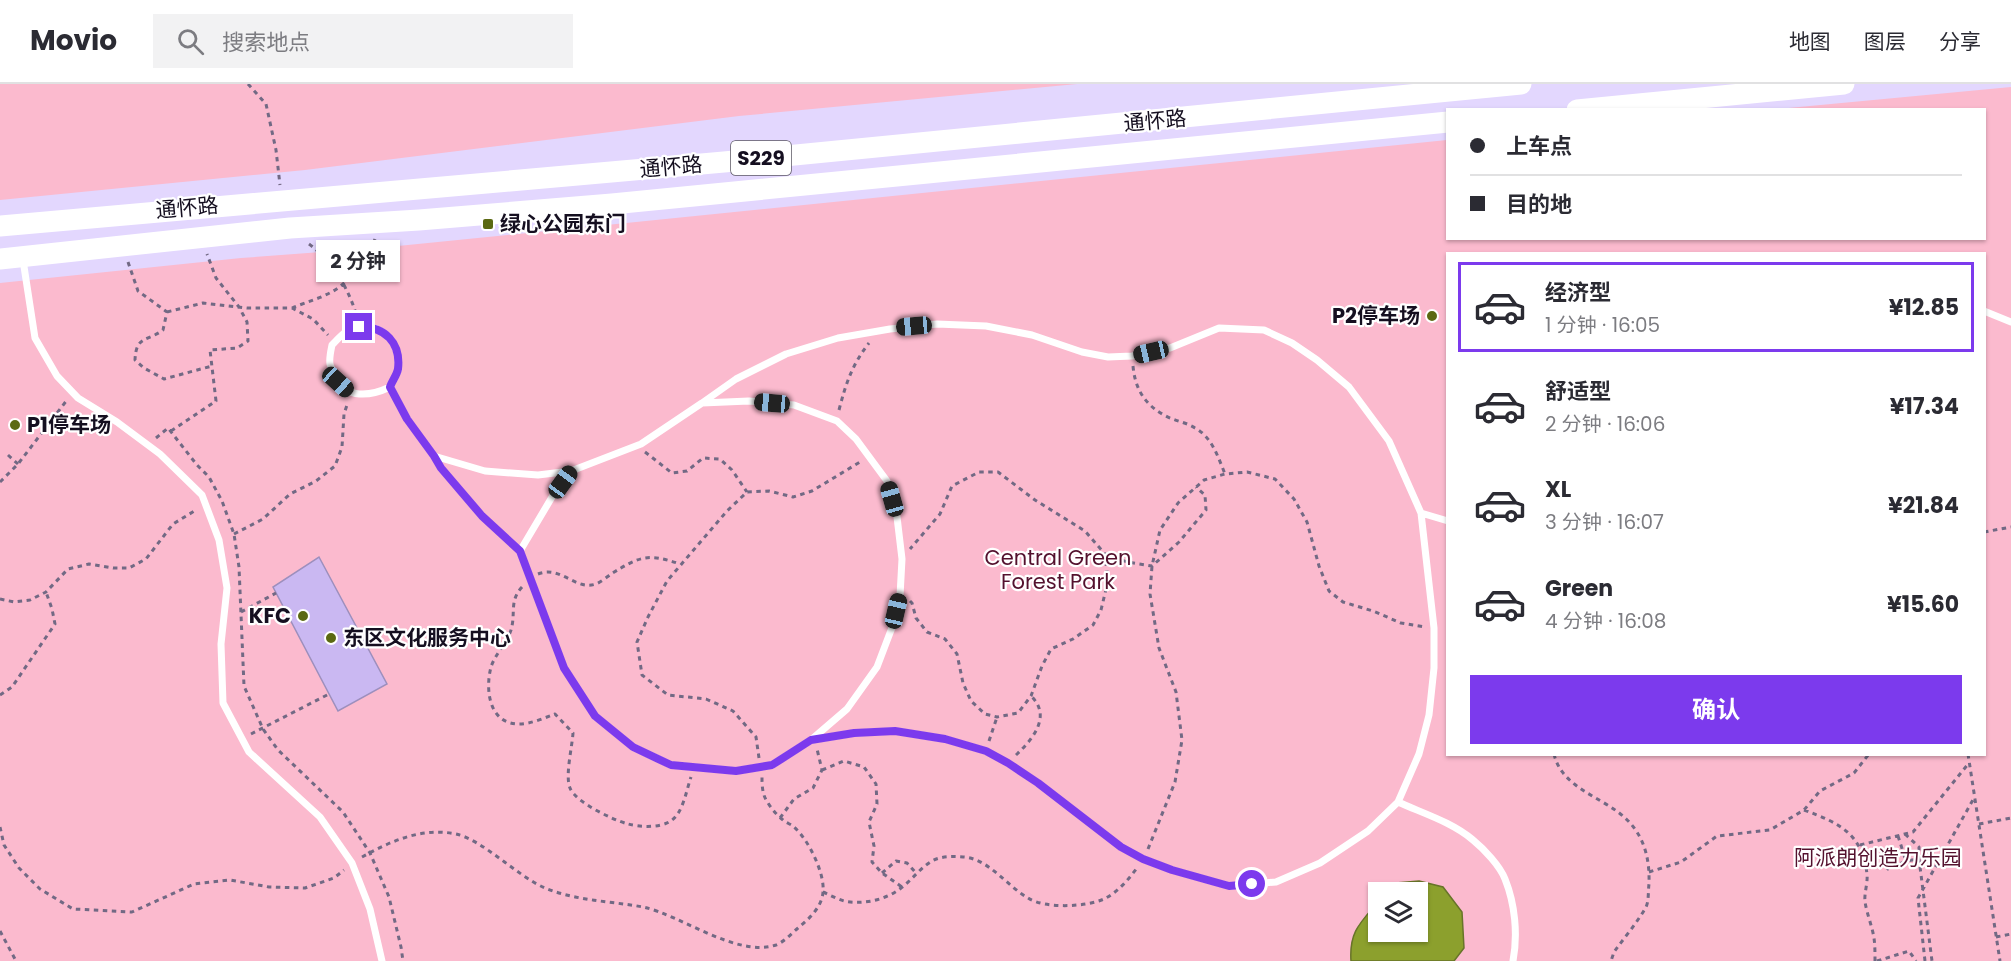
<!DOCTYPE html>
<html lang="zh">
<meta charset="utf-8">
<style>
:root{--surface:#fff;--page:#f2f2f3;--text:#2b2b33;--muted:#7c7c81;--line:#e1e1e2;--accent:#7c3aed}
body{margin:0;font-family:Poppins,"Noto Sans SC",sans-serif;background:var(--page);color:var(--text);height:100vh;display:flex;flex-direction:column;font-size:22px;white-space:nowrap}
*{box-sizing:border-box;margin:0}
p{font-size:20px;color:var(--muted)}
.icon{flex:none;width:33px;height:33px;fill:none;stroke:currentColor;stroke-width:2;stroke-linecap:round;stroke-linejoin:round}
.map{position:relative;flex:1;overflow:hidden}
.drawer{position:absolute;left:1446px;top:168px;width:540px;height:504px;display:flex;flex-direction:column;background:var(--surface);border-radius:0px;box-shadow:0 2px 4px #0004}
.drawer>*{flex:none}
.top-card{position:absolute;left:1446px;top:24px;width:540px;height:132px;border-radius:0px;box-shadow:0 2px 4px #0004;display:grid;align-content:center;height:132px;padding:0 24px;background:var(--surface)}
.fabs{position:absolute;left:1368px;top:798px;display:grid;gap:12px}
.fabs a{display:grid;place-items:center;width:60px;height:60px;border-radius:0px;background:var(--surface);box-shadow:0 2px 4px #0004;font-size:30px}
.end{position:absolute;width:27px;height:27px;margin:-14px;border:8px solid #7c3aed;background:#fff;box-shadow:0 0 0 3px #fff}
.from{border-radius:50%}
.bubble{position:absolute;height:42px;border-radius:0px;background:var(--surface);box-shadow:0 2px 4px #0004;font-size:20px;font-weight:700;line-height:42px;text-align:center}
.car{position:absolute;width:18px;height:36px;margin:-18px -9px;border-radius:8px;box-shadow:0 0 4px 2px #0007;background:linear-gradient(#222 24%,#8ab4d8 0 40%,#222 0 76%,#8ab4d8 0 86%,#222 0)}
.top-card b{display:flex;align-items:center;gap:21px;height:57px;font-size:22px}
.top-card b+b{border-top:2px solid var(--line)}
.top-card i{width:15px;height:15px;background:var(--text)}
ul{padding:10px 0 0;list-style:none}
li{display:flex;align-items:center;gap:18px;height:90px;margin:0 12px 9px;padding:0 12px;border:3px solid transparent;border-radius:0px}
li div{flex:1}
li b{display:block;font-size:22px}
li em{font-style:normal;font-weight:700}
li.on{border-color:var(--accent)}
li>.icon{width:54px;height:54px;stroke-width:1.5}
.primary-button{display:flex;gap:12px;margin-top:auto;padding:12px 24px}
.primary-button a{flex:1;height:69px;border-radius:0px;background:var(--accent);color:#fff;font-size:24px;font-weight:700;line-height:69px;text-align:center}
header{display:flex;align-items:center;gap:36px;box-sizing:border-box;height:84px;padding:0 30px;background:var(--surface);border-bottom:2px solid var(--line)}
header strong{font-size:28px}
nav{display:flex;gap:33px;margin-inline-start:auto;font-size:21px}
.search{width:420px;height:54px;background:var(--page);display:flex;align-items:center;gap:15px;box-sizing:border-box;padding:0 21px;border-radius:0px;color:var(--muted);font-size:22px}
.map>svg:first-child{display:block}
.green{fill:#fbbace;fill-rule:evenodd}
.water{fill:#8ca02d;stroke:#687429;stroke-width:1.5}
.building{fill:#cab8f2;stroke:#9d8fbd;stroke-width:1.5}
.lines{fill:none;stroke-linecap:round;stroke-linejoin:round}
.path{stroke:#726984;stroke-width:3;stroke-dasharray:4.5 4.5;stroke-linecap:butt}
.service{stroke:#fff;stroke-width:7}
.primary{stroke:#fff;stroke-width:21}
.route{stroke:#7c3aed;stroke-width:8}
.poi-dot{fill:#5b6912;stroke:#fff;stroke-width:2}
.labels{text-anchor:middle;stroke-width:4.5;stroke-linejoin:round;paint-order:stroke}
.shield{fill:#fff;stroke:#5b5763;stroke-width:1.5}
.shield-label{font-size:20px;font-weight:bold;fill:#150f20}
.street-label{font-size:21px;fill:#150f20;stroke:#fff}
.poi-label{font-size:21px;font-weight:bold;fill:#150f20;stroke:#fff;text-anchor:start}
.park-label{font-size:21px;fill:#54112e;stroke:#fff}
</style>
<header>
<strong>Movio</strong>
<div class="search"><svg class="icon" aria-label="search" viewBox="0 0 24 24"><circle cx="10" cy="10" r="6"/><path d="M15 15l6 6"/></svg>搜索地点</div>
<nav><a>地图</a><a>图层</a><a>分享</a></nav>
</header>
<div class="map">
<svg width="2011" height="877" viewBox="0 0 2011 877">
<rect width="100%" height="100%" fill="#e3d7fe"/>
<!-- green -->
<path class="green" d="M0 0H1077L739 32 305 86 0 116Z
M2011 3V877H0V199L241 174 388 163 1447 56 1448 154H1984V26L1777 25ZM1448 170H1984V670H1448ZM1378 808H1418V848H1378Z"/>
<!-- water -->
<path class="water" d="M1419 797 1443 803 1462 828 1464 864 1454 877H1351C1349 848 1360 839 1378 818V848H1418V808H1387L1396 799Z"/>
<!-- building -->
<path class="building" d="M319 473 387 600 338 627 273 503Z"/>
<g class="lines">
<!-- path -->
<path class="path" d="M248 0 266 20 276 66 280 101
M309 160C333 178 349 205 357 233
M128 178 138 207 167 228 163 246C147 258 136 251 135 276L144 284 164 295 212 282
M292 224C308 217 331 212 344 199 356 188 369 170 375 155
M167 228 203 219 247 224H292L313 235 328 251
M1133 282C1135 304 1144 320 1164 331 1174 337 1186 338 1195 344 1212 353 1218 373 1225 390
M839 326C846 299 852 281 869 259
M171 347 216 317 210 266 237 264 248 257 247 238 239 223 216 194 207 170
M156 354 168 344 197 381 209 393 222 417 234 450 239 483 244 602 263 645 278 666 343 728 370 769 389 813 401 863 403 877
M645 368 672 389 687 387 703 374 720 375 732 386 747 408
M8 371 18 380
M0 398 18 380 67 316
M1984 448 2011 443
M234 450 263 435 290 410 316 397 335 382 342 363 344 330 348 318
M1105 470 1127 478 1152 482 1179 458 1206 426 1205 411 1196 403
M538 490C561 481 575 507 596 500 601 498 607 493 611 490 640 472 648 469 680 480
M522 503C510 516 515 527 512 542 510 555 495 570 491 583 485 606 489 640 519 640 531 640 544 634 555 630L573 649C572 664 565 692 570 704 575 718 613 736 628 740 640 743 658 744 669 738 683 731 686 707 691 693
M0 515 14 518 30 516 46 508 68 485 89 480 113 484H129L146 475 173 440 196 426
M910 517 912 519 916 534 927 548 945 555 957 570 963 599 971 617 985 630 997 633 1018 629 1031 612 1042 582 1051 565 1073 555 1093 541 1101 526 1108 497 1105 470 1085 447 1035 416 998 388H979L952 402 940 430 910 465
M241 528 276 509
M0 611 12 603 55 540 52 525 46 508
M251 650 329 610
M989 657 997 633
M1554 670C1561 701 1595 711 1618 728 1642 746 1650 770 1649 800 1648 807 1649 817 1646 823 1637 839 1624 854 1614 868L1611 877
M1968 670 2000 877
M1016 671C1033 655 1052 632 1031 612
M759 674 756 653 733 627 706 615 668 611 642 591 637 558 648 533 667 497 727 427 747 408 769 407 793 413 812 407 860 378
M822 686 844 677 864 683 876 700 877 720 869 738 874 762 872 778 882 789 902 803
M1804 726C1839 739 1862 749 1867 790 1868 799 1864 809 1865 818 1867 830 1872 842 1874 854 1875 861 1875 869 1875 877
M780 734 794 715 813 704 822 686 817 665
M1979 740 2011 734
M0 743 4 761 19 784 40 805 73 825 132 828 194 800 230 796 269 803 305 804 334 794 344 786
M1905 750 1919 763V775
M1898 752 1906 777
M1860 761 1913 748 1969 679
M1148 765 1175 698 1182 656 1176 608 1159 564 1150 510 1152 482 1160 446 1178 419 1204 396 1225 390 1247 388 1275 395 1294 415 1307 438 1319 482 1329 507 1343 518 1373 527 1401 539 1425 543
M362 773C391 757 422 743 456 750 483 756 517 792 545 804 577 817 610 817 643 823 681 831 737 874 776 861 784 858 792 849 798 844 809 835 822 823 823 808 825 789 808 755 794 743 791 740 786 739 783 736 776 731 766 718 764 711 762 705 762 698 762 693
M1865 775 1881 772 1888 785 1906 777 1919 775 1932 877
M1649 788 1681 778 1717 752 1770 746 1804 726 1820 707 1854 689 1869 670
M882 789 896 777 907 779 916 789
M823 808C830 811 837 815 844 817 863 821 886 816 901 804 912 796 920 784 932 777 941 772 953 772 963 773 988 774 1007 802 1028 814 1045 825 1086 823 1104 815 1118 808 1128 796 1137 784
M0 847 16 877
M1996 853 2011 850
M1877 877 1909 867 1916 877
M1925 877 1918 814 1974 714"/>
<!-- service -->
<path class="service" d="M23 176 35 254 57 292 78 314 117 338 160 370 202 411 219 456 227 504 221 560 223 619 249 668 320 733 352 779 370 825 382 877
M1984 227 2011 238
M390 303C371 312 346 316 336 293 334 289 331 284 330 280 329 274 331 266 332 261 336 257 341 251 346 248 375 233 402 254 398 286 397 291 392 297 390 303L407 335 434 372 441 384 482 432 520 467 564 584 595 632 633 663 671 681 736 687 772 681 811 656 847 625 877 583 893 541 900 512 902 475 897 433 887 397 856 355 837 337 794 321 749 317 702 319 641 360 571 387 538 391 485 387 434 372
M702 319 736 295 786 270 838 254 890 245 937 240 986 242 1032 251 1082 268 1108 273 1132 272 1170 264 1219 244 1264 246 1292 259 1317 276 1349 303 1389 357 1421 429 1434 544V584L1429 631 1419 670 1398 718 1368 747 1320 779 1276 798 1229 802 1172 786 1143 775 1121 763 1038 699 1008 679 986 667 945 655 895 647 854 649 811 656
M1421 429 1448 437
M520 467 555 408 571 387
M1398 718C1422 729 1452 738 1473 756 1484 765 1500 782 1505 795 1515 820 1518 850 1513 877"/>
<!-- primary -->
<path class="primary" d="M1577 26 1844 0
M0 142 724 78 1521 0
M0 175 290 144 419 136 612 120 1448 38"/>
</g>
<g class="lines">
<!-- route -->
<path class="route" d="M359 243C385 242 401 259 398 285 397 291 392 297 390 303L407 335 434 372 441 384 482 432 520 467 564 584 595 632 633 663 671 681 736 687 772 681 811 656 854 649 895 647 945 655 986 667 1008 679 1038 699 1121 763 1143 775 1172 786 1229 802 1252 800"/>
</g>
<!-- markers -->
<g class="poi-dot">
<rect x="482" y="134" width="12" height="12" rx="3"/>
<circle cx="1432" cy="232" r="6"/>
<circle cx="15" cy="341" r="6"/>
<circle cx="303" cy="532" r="6"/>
<circle cx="331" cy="554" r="6"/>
</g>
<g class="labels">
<!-- shield labels -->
<rect class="shield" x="731" y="57" width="60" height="34" rx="4.5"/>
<g class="shield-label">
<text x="761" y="81">S229</text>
</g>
<!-- street labels -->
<g class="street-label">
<text transform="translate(1155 37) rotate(-5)" y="7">通怀路</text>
<text transform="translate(671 83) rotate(-5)" y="7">通怀路</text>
<text transform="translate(187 124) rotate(-5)" y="7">通怀路</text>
</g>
<!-- poi labels -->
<g class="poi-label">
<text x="500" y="147">绿心公园东门</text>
<text x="1420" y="239" text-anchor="end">P2停车场</text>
<text x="27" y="348">P1停车场</text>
<text x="291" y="539" text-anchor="end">KFC</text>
<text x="343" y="561">东区文化服务中心</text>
</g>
<!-- park labels -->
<g class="park-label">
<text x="1058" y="481">Central Green<tspan x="1058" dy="24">Forest Park</tspan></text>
<text x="1878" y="781">阿派朗创造力乐园</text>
</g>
</g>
</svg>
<div class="fabs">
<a><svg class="icon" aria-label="layers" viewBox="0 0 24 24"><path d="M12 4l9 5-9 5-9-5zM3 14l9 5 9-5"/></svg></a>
</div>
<i class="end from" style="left:1252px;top:800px"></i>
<i class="end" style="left:359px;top:243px"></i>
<div class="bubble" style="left:316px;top:156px;width:84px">2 分钟</div>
<i class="car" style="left:914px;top:242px;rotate:265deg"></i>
<i class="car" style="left:1151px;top:268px;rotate:257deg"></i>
<i class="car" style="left:338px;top:298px;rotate:132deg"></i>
<i class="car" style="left:772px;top:319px;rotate:275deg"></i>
<i class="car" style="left:563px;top:398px;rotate:36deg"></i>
<i class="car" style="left:892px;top:415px;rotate:344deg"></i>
<i class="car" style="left:896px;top:527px;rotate:13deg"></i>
<div class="top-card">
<b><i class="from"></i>上车点</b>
<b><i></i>目的地</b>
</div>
<section class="drawer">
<ul>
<li class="on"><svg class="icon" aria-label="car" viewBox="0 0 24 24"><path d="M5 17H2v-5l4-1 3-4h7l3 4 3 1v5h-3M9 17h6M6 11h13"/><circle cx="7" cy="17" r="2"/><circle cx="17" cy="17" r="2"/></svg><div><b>经济型</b><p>1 分钟 · 16:05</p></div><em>¥12.85</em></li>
<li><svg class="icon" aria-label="car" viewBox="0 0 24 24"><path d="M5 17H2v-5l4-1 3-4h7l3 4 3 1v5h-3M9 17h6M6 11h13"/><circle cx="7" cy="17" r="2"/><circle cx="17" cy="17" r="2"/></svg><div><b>舒适型</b><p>2 分钟 · 16:06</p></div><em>¥17.34</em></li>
<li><svg class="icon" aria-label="car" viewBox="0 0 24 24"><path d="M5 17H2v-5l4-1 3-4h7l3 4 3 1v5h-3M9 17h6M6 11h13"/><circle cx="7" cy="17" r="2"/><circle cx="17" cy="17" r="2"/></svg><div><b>XL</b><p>3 分钟 · 16:07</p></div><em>¥21.84</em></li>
<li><svg class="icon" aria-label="car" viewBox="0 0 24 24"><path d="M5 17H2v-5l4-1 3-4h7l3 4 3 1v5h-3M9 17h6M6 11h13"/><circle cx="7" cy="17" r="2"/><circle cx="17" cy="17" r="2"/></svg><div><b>Green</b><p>4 分钟 · 16:08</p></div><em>¥15.60</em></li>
</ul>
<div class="primary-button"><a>确认</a></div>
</section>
</div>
